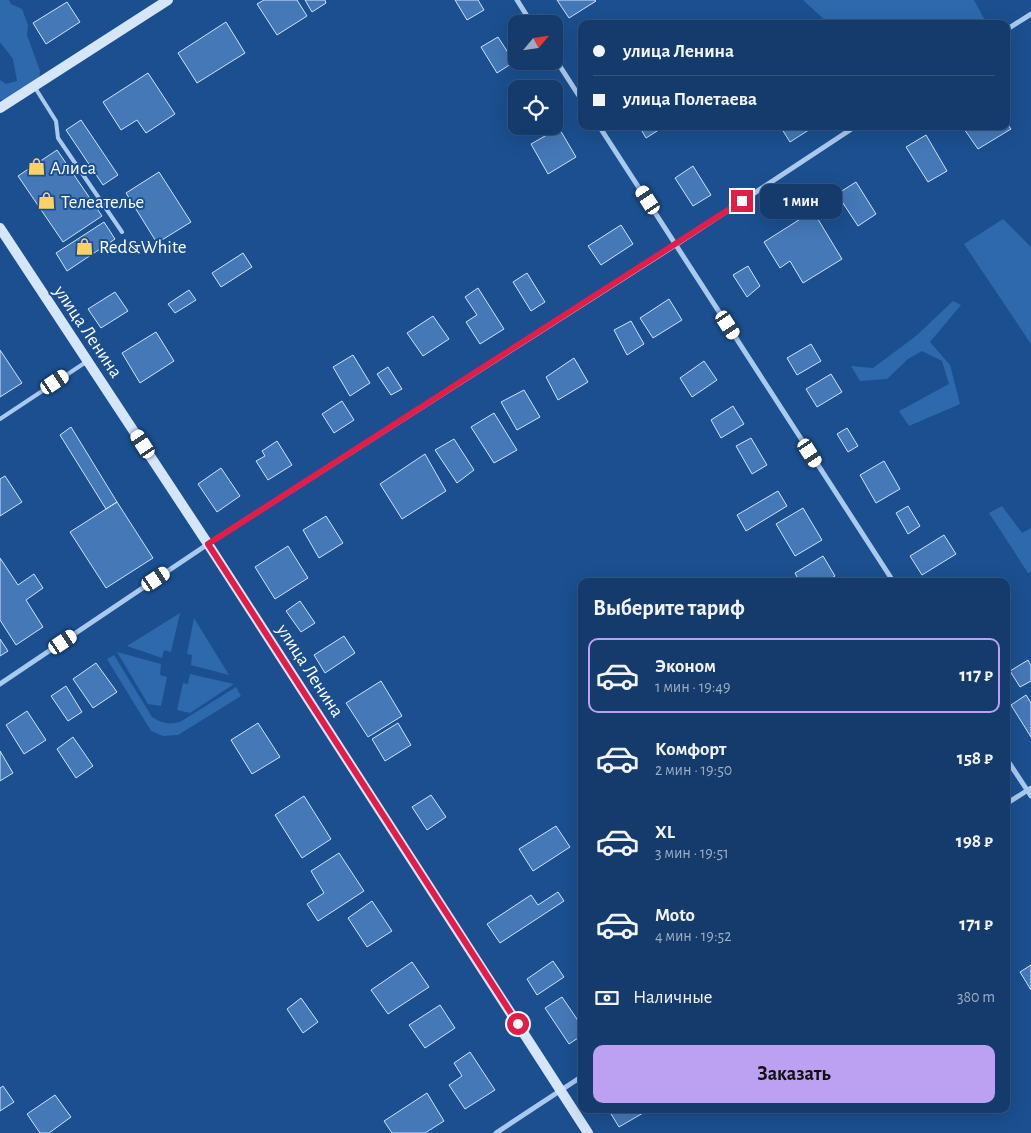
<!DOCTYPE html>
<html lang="ru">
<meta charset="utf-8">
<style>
:root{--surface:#143b6b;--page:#214673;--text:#f1f3f6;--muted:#9dadc1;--line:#33557e;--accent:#bca0f2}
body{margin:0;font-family:"Alegreya Sans",sans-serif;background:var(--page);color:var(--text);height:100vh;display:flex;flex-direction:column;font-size:19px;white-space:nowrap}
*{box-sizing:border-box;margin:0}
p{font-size:16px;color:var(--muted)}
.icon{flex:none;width:28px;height:28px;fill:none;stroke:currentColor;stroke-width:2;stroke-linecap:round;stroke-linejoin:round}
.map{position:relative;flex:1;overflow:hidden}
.sheet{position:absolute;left:578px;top:578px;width:432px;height:535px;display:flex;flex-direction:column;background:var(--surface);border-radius:10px;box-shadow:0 5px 20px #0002,0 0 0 1px var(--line)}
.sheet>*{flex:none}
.hud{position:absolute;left:578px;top:20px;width:432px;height:110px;border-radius:10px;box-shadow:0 5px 20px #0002,0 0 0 1px var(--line);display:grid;align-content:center;height:110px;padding:0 15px;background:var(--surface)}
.needle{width:32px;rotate:61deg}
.tools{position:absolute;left:508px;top:15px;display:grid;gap:10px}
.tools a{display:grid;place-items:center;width:55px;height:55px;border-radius:10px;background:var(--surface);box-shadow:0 5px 20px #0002,0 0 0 1px var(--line);font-size:25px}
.end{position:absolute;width:22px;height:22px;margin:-11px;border:6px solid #e11d48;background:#fff;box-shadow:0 0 0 2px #fff}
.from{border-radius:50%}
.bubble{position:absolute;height:35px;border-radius:10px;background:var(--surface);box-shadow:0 5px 20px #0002,0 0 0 1px var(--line);font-size:16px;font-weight:700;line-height:35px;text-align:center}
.car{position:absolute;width:15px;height:30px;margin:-15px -8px;border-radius:6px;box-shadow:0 0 4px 1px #0007;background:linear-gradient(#fff 24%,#345 0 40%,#fff 0 76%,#345 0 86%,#fff 0)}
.hud b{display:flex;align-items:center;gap:18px;height:48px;font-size:19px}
.hud b+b{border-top:1px solid var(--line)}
.hud i{width:12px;height:12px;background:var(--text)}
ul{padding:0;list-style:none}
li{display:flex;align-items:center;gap:15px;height:75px;margin:0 10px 8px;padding:0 5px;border:2px solid transparent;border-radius:10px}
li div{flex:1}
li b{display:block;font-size:19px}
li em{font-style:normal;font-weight:700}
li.active{border-color:var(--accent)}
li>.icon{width:45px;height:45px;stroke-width:1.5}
h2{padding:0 15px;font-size:22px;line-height:60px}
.pay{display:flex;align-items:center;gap:12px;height:55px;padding:0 15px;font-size:19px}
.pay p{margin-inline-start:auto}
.action{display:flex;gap:10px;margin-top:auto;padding:10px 15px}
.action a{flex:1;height:58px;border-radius:10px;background:var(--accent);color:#111;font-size:20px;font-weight:700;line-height:58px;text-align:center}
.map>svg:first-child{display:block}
.green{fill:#2e69ad}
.building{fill:#4478b7;stroke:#cfe3fa}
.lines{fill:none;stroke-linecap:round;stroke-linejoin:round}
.lane{stroke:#a9c9ee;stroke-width:4}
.street{stroke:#a9c9ee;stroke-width:5}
.secondary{stroke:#d6e6fa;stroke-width:10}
.route{stroke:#e11d48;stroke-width:6}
.labels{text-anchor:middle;stroke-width:4;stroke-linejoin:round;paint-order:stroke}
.poi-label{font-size:19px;fill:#fff;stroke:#1b4f8f;text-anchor:start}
.street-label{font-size:19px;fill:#fff;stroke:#1b4f8f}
</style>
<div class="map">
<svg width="1031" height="1133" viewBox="0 0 1031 1133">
<rect width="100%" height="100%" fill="#1b4f8f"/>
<!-- green -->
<path class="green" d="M0 0H9L11 4 22 9 28 25 27 35 40 71 39 83 11 99 0 100V80L6 84 17 81 13 59 0 42Z
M803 0H974L987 24H829Z
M1003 219 1031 247V344L964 244Z
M953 301 961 305 930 342 950 365 960 404 909 426 899 411 949 384 942 361 922 351 908 359 887 379 860 381 851 366 873 368 916 336Z
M1002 506 1022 533 1031 528V572L1028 573 989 513Z
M180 613 171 652 164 650 162 658 127 646Z
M194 618 229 675 191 665 192 655 187 654Z
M117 652 161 664 160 675 167 677 161 706 148 704Z
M114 655 152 717C161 723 169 725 180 722L236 687 241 696 178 735 163 736 151 731 107 659Z
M190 674 234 684 190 713 177 710 183 683 188 684Z"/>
<!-- building -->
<path class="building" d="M264 0H297L307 16 277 35 257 4Z
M305 0H325L326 3 312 12Z
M455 0H478L484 10 467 20Z
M557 0H595L596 1 569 18Z
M67 2 80 22 46 44 33 23Z
M226 22 245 53 197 83 178 53Z
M498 37 514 62 497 73 481 47Z
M148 73 175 114 146 133 137 120 121 130 103 102Z
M81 120 118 175 103 185 66 130Z
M1006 122 1011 129 978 149 962 126H1006Z
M639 126H665L646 138Z
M780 126H815L790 142Z
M559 128 576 157 548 174 531 144Z
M926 135 947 171 928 182 906 147Z
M57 150 102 216 63 242 18 176Z
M693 166 711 195 693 206 675 178Z
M159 172 191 222 157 243 126 193Z
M856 182 876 214 858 226 837 194Z
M813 211 842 259 803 283 790 261 780 268 764 242Z
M104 222 115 239 67 271 56 253Z
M621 225 633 244 601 265 588 246Z
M243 253 252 267 221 287 212 273Z
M748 266 760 286 747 297 733 275Z
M527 273 545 302 531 311 513 282Z
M478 288 504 329 480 344 466 322 477 315 465 297Z
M189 290 196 300 175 313 168 304Z
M115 292 128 311 101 328 88 309Z
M669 299 682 320 653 338 640 318Z
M433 316 449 339 423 356 407 333Z
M631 321 644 344 627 355 614 330Z
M156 332 174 361 140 383 122 353Z
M811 344 821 361 797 375 787 358Z
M0 350 22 383 0 397Z
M353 355 370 383 350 396 333 367Z
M574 358 588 382 558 400 546 377Z
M704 361 717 380 692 397 680 378Z
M388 367 402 389 391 395 377 374Z
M831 374 842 392 817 407 806 389Z
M524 390 540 417 517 430 501 402Z
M342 401 354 420 334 433 322 414Z
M733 406 744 424 721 438 711 420Z
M494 413 517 450 494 463 471 427Z
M71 427 117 502 106 509 60 435Z
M847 428 858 446 848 452 837 434Z
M751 438 767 465 752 474 736 446Z
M454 439 474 470 457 483 435 450Z
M277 441 292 465 268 480 256 461 265 456 262 451Z
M425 454 446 491 402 519 380 484Z
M884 461 900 489 876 503 860 475Z
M221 468 240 496 217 512 198 484Z
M5 476 22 502 0 516V479Z
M778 491 787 506 746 531 737 515Z
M117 502 153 558 106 588 70 532Z
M908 506 920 526 908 534 896 513Z
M803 508 822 540 795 556 776 524Z
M326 516 343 543 319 558 303 530Z
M944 535 956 554 922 575 910 556Z
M288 546 308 578 275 599 255 567Z
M823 556 835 576 827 581H799L795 573Z
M0 558 18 585 34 574 43 588 26 600 43 627 16 645 0 620Z
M300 601 315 623 301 632 286 611Z
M344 636 355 653 325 673 314 655Z
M0 639 8 651 0 656Z
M1028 660 1031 666V681L1020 687 1010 671Z
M96 663 117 692 93 708 73 679Z
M381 681 402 716 368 737 346 703Z
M66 686 82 712 68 721 51 696Z
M1026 695 1031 703V737L1011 705Z
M27 711 46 740 24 754 6 725Z
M258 723 280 757 252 774 231 740Z
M398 723 411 745 385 761 372 739Z
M73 737 93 766 76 778 57 749Z
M0 751 13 773 0 781Z
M431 795 446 817 427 830 412 807Z
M304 796 331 839 302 858 275 815Z
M556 826 570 847 533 871 519 849Z
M339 853 364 891 318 921 307 904 324 893 311 871Z
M558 892 564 901 500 943 487 924 531 895 538 905Z
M372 901 392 931 367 947 348 918Z
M553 961 564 977 537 995 527 979Z
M412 962 429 987 388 1014 371 990Z
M1031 965V990L1020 972Z
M562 997 581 1025V1036L569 1044 545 1008Z
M301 998 318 1022 303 1033 287 1009Z
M440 1005 455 1028 425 1048 409 1025Z
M470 1052 495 1090 465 1109 449 1085 462 1076 454 1063Z
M3 1086 14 1102 0 1111V1088Z
M427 1093 444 1121 425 1133H392L384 1121Z
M55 1095 71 1117 49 1133H40L27 1114Z
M608 1109H650L619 1127Z"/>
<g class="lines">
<!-- lane -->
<path class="lane" d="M34 86 56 121 58 138 122 232
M0 419 86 362"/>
<!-- street -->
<path class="street" d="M517 0 532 24
M1006 30 1031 14
M554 57 581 99
M599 126 893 581
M0 684 208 544 677 244 856 126
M1006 758 1031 796
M1006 804 1031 788
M496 1133 581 1077"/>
<!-- secondary -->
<path class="secondary" d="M0 108 168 0
M0 228 208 544 588 1133"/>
</g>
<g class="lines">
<!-- route -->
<path class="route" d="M518 1024 208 544 742 201"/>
</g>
<!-- icons -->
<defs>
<symbol id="shop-bare" viewBox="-9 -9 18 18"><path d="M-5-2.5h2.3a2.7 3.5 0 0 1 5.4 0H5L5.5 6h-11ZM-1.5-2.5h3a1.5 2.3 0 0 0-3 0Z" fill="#ffd166" stroke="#1b4f8f" stroke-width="2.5" paint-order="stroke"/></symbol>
</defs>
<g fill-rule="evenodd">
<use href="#shop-bare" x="24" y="154" width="25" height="25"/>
<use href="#shop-bare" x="34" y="188" width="25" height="25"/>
<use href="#shop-bare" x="72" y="234" width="25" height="25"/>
</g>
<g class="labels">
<!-- poi labels -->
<g class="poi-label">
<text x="50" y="174">Алиса</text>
<text x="61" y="208">Телеателье</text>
<text x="99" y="253">Red&amp;White</text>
</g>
<!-- street labels -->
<g class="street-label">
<text transform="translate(89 331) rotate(56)" y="7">улица Ленина</text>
<text transform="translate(311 670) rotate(57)" y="7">улица Ленина</text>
</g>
</g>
</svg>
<div class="tools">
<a><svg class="needle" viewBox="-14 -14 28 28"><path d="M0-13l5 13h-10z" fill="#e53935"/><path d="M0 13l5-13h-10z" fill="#9dadc1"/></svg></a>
<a><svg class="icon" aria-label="locate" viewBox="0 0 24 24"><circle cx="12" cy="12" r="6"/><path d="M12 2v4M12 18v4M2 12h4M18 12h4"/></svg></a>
</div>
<i class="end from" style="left:518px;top:1024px"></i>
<i class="end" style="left:742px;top:201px"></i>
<div class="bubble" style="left:760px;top:184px;width:82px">1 мин</div>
<i class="car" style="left:648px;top:200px;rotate:327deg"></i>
<i class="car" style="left:728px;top:325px;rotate:147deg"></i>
<i class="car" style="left:55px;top:382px;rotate:56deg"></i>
<i class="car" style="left:143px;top:444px;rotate:327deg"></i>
<i class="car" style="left:810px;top:453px;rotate:147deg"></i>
<i class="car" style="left:156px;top:579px;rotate:56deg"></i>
<i class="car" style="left:63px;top:642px;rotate:56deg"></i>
<div class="hud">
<b><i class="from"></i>улица Ленина</b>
<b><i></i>улица Полетаева</b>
</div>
<section class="sheet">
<h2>Выберите тариф</h2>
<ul>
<li class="active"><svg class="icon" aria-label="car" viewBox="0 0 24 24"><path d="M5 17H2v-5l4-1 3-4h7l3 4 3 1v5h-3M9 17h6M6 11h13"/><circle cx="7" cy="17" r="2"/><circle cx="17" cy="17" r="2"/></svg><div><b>Эконом</b><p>1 мин · 19:49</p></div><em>117 ₽</em></li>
<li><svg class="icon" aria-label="car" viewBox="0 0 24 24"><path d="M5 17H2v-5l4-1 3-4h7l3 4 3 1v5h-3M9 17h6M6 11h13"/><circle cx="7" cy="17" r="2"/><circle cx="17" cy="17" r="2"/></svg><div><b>Комфорт</b><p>2 мин · 19:50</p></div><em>158 ₽</em></li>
<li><svg class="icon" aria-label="car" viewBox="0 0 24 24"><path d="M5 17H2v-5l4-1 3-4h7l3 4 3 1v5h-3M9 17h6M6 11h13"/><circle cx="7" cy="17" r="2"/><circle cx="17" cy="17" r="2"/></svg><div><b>XL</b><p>3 мин · 19:51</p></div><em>198 ₽</em></li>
<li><svg class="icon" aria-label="car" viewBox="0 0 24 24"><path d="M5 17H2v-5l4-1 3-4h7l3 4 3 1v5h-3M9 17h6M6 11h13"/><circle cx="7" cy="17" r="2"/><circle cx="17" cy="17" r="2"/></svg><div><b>Moto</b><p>4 мин · 19:52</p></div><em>171 ₽</em></li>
</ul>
<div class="pay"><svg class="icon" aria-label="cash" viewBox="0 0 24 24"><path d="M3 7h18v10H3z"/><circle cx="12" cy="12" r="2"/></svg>Наличные<p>380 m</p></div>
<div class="action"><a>Заказать</a></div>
</section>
</div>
